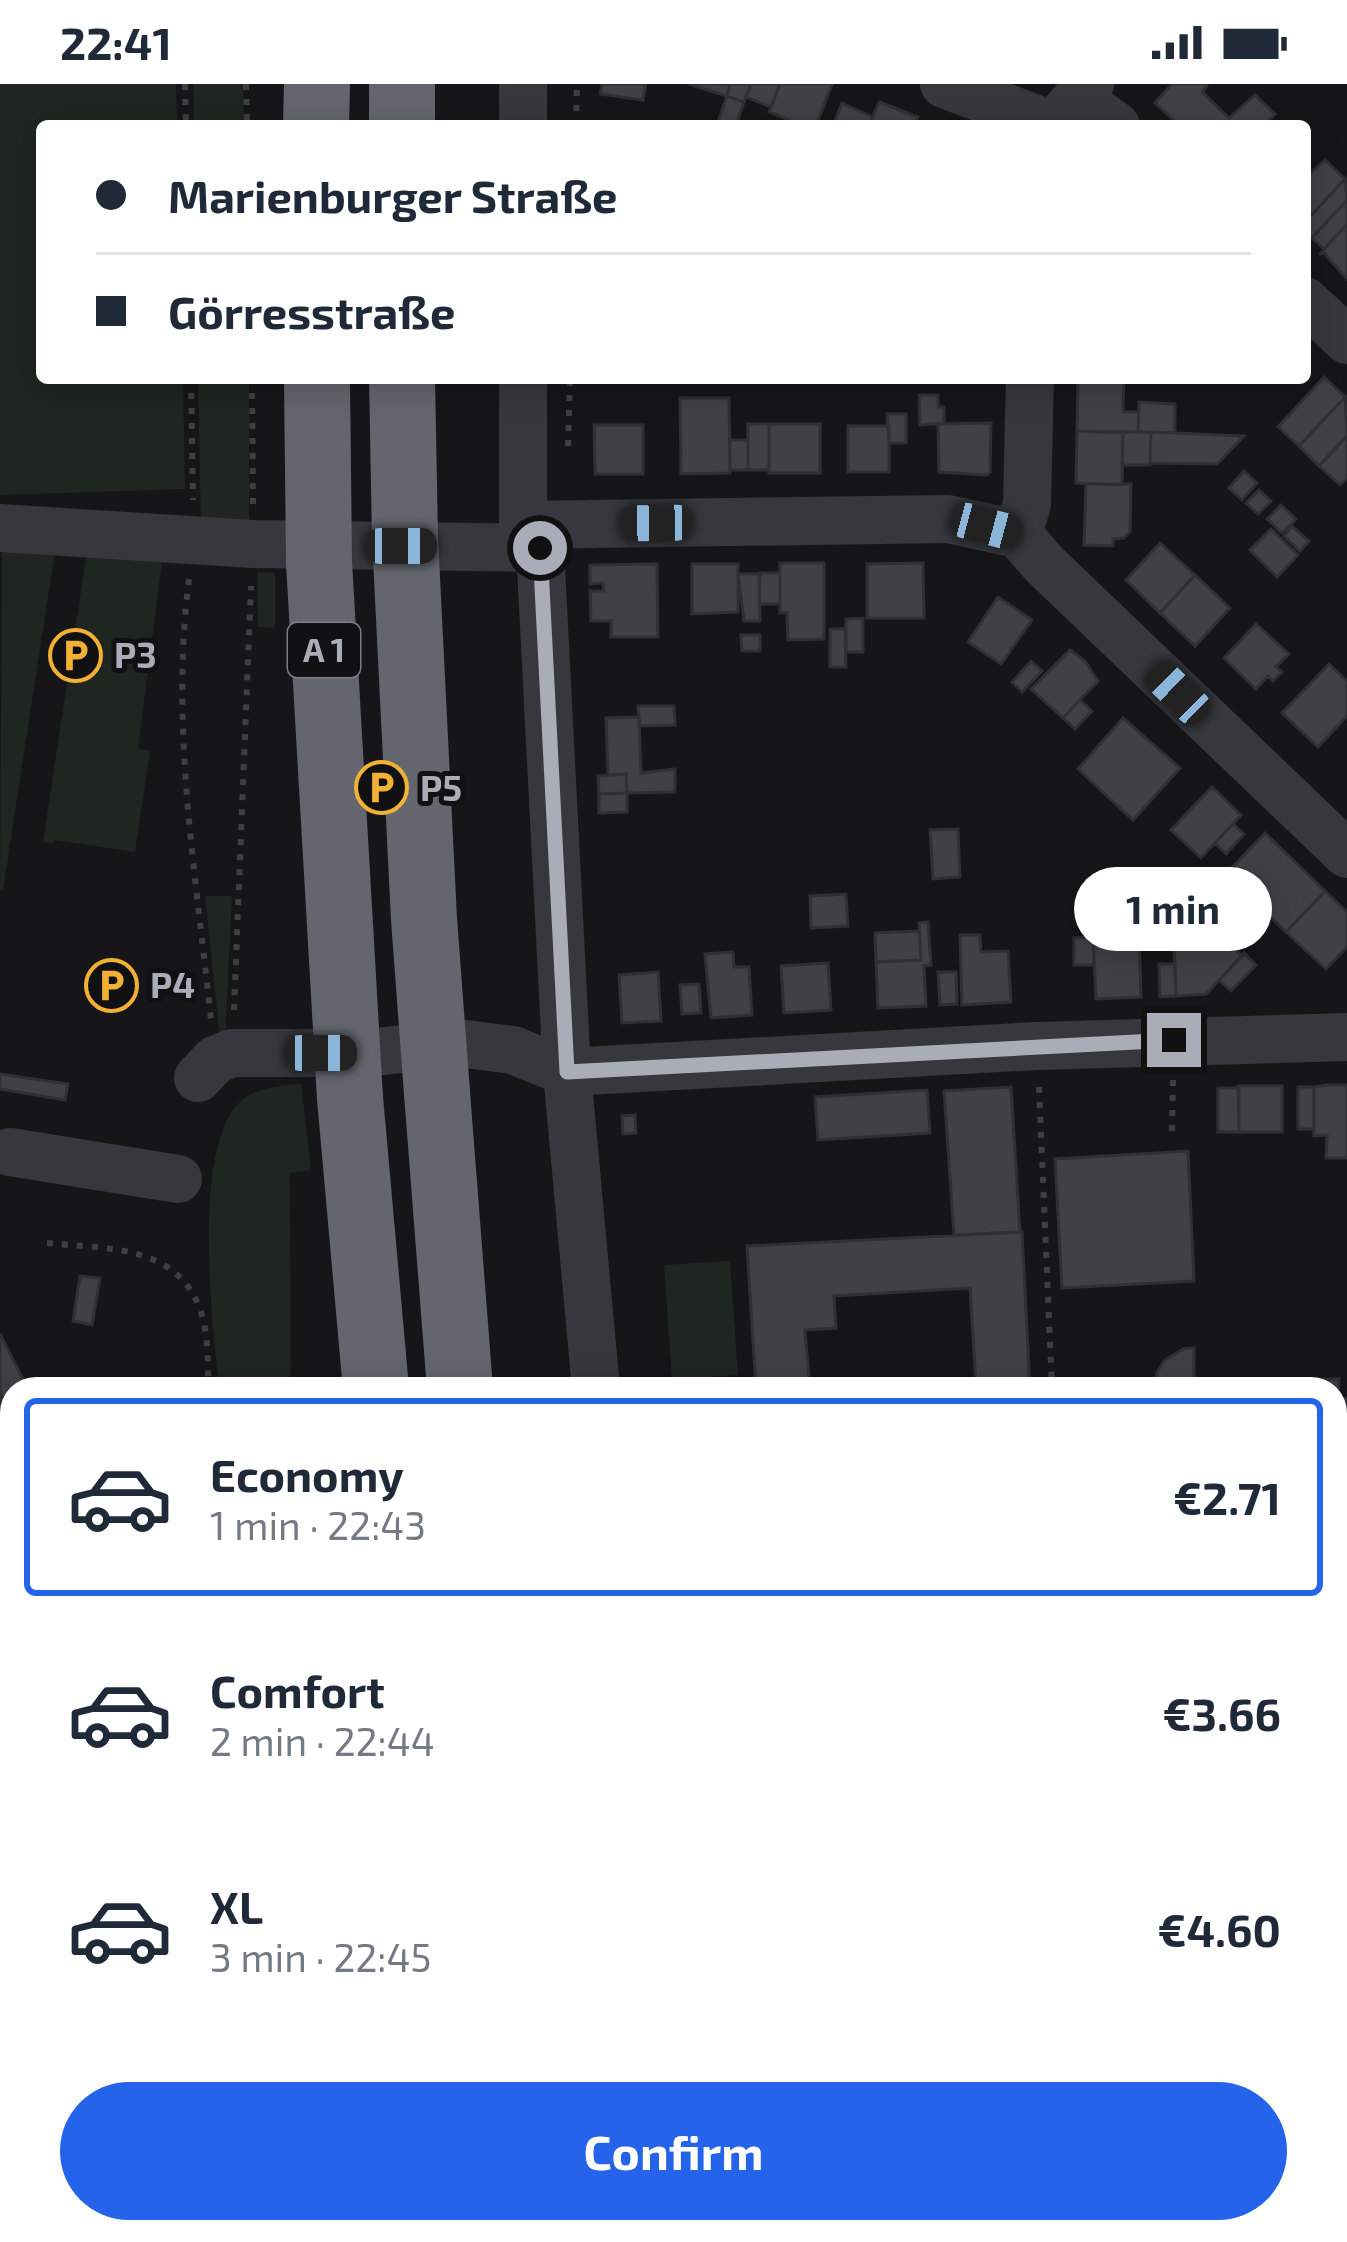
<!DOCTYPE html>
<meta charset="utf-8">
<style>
:root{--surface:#fff;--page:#f2f2f3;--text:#1f2937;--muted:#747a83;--line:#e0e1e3;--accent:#2563eb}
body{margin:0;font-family:"Exo 2",sans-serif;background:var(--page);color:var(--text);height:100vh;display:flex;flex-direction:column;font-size:45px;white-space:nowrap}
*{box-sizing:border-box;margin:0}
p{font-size:39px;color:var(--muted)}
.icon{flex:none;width:66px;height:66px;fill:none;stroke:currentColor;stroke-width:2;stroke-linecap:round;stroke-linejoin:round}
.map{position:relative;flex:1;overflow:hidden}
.sheet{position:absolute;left:0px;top:1293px;width:1347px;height:867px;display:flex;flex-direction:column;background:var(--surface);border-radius:36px 36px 0 0;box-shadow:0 6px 30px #0003}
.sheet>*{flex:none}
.banner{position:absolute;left:36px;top:36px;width:1275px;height:264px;border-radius:12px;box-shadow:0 6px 30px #0003;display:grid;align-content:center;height:264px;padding:0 60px;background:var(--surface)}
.end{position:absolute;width:54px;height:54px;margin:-27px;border:15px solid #a8adb8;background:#111;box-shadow:0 0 0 6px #111}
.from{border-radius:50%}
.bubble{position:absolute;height:84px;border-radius:42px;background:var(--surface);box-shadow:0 6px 30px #0003;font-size:39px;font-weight:700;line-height:84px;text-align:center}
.car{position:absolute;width:36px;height:72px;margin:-36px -18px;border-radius:15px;box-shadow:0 0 9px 3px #0007;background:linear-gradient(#222 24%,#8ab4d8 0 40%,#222 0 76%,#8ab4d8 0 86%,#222 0)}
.banner b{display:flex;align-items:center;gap:42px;height:114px;font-size:45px}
.banner b+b{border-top:3px solid var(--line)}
.banner i{width:30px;height:30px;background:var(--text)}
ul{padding:21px 0 0;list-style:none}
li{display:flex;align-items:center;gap:36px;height:198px;margin:0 24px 18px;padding:0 36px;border:6px solid transparent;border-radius:12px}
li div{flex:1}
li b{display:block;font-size:45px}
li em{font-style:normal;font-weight:700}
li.active{border-color:var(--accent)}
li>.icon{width:108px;height:108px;stroke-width:1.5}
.action{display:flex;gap:24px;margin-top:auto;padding:24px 60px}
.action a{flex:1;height:138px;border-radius:72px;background:var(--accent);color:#fff;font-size:48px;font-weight:700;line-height:138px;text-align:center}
.status{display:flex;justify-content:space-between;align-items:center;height:84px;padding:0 60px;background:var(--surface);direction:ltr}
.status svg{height:33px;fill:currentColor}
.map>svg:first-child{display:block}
.green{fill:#1e261f}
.building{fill:#404145;stroke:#303034;stroke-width:3}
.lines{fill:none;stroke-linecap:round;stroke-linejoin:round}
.path{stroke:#3d3f44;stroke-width:6;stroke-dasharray:6 9;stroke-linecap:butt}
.minor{stroke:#37383d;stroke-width:48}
.major{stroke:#53555c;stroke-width:60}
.highway{stroke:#63666e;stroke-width:66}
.highway-bridge{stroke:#63666e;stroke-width:66}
.route{stroke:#a8adb8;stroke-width:15}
.labels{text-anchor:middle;stroke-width:10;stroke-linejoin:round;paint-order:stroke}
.shield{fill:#111113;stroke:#7b7e86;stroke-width:3}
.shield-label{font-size:33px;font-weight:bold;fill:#a8adb8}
.poi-label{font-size:36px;font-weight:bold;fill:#a8adb8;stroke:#111113;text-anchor:start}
</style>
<div class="status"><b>22:41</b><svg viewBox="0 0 49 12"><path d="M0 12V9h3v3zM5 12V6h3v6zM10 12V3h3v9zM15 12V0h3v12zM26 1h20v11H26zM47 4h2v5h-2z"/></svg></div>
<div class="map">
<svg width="1347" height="2158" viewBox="0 0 1347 2158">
<rect width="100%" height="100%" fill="#161618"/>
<!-- green -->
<path class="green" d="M0 0H176L177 42H42V294H183L185 405 0 411Z
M193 0H243L244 42H194Z
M198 294H249V446H201Z
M2 457 56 461 3 806 0 805Z
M87 467 162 478 138 664 150 667 135 768 55 756 53 760 43 758Z
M257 488 275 489V544L258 543Z
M205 812H232L225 954 220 955Z
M301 999 311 1086 290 1089 291 1305H219C213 1243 189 1050 246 1013 261 1003 284 1002 301 999Z
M730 1177 738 1291 672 1296 664 1181Z"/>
<!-- building -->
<path class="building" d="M602 0H646L643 16 600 10Z
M689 0H730L727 12Z
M730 0H751L744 18 727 12Z
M751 0H780L771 23 746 13Z
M780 0H832L816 42H787L789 36 769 28Z
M1172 0H1205L1207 2 1202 8 1229 34 1255 11 1275 30 1264 42H1180L1155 19Z
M727 12 744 18 736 42 718 38Z
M879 18 918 33 914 42H869Z
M842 19 873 33 869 42H833Z
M1325 76 1345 95 1305 138V94Z
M1345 95 1347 116 1312 154 1305 148V138Z
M1347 116V140L1324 165 1312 154Z
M1347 140V195L1323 168 1319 171Z
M1324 293 1345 313 1299 362 1278 343Z
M1078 295 1124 296 1123 328H1139L1138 348 1077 347Z
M919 311H938V323H944V339L920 341Z
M1345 313 1347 352 1319 382 1299 362Z
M680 314H729L730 389 681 390Z
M1139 318 1175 320V349L1138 348Z
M887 330H906V359H889Z
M991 339 990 388 987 391 939 388 938 340Z
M748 340H769V386H748Z
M769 340H820V389H769Z
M594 341H643V390H595Z
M848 342H889V388H848Z
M1077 347 1123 349 1122 401 1076 399Z
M1123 348H1151L1150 381H1122Z
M1151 348 1175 349 1244 352 1217 380 1150 379Z
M1347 352V394L1340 401 1319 382Z
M730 356H748V386H730Z
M1244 387 1257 399 1242 416 1229 404Z
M1086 400H1131L1130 448 1124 454 1113 455V462L1084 461Z
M1259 406 1271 417 1258 430 1246 419Z
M1281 421 1296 435 1282 449 1267 435Z
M1292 442 1309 457 1300 467 1284 452Z
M1271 445 1298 471 1277 493 1250 466Z
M1160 459 1195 491 1160 529 1126 496Z
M780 479H824V555L788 556 787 529H780Z
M923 479 924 534H867V480Z
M657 480 658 553H611V537H591L590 507H604L603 499 590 500V481Z
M692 480H738V528L692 530Z
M760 489H780V520H759Z
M738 490H759L760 537H744Z
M1195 491 1230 524 1195 562 1160 529Z
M998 513 1032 536 1001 580 968 558Z
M863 534V568H846V535Z
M1256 540 1289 570 1276 583 1282 588 1273 597 1268 592 1256 605 1224 574Z
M830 545H845L846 583H830Z
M741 551H760V567H742Z
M1070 566 1085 577 1098 597 1063 634 1031 605Z
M1031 577 1042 587 1022 608 1012 598Z
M1329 580 1347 597V632L1318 663 1282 629Z
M1080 616 1092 627 1075 645 1063 634Z
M638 622H674L675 641 639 642Z
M639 633 641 689 675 685V708L627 709 626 690 608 691 606 634Z
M1123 634 1180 684 1133 736 1078 685Z
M626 690 627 709 599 710 598 692Z
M1212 703 1241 731 1201 774 1171 746Z
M627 709V728L599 729V710Z
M1233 740 1244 750 1226 770 1215 759Z
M958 745 960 793 933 795 930 746Z
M1265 749 1325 807 1286 848 1226 790Z
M1325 807 1347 828V863L1326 885 1286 848Z
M846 810 848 842 811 844 810 812Z
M1202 834 1242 872 1206 910 1176 912 1174 863Z
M928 838 931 881 924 882 926 922 878 924 876 878 921 876 919 839Z
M919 847 921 876 876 878 875 849Z
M960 851H980L981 868 1008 867 1011 918 962 921Z
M1139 851 1141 913 1096 915 1093 853Z
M1093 853 1094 881H1074V854Z
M733 868 734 883H749L752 931 711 934 705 870Z
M1244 869 1256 881 1231 907 1219 896Z
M828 879 831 926 784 929 781 882Z
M1159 880H1175L1176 912 1160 913Z
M658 888 661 937 622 939 619 891Z
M938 888H956L957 920 940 921Z
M699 900 701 929 682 930 680 901Z
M0 990 68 1000 65 1016 0 1005Z
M1327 1001H1347V1074H1326L1327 1051 1314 1052V1003Z
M1238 1002H1282V1048H1239Z
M1011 1003 1020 1148 954 1151 944 1007Z
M1298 1003H1314V1045H1298Z
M1218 1004H1239V1048H1218Z
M927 1006 930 1049 818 1056 815 1013Z
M635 1031 636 1049 623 1050 622 1032Z
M1188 1067 1194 1197 1062 1204 1055 1075Z
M1022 1148 1030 1305H947L976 1301 970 1204 834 1212 836 1244 805 1246 810 1305H756L747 1162Z
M80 1192 100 1194 92 1241 73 1237Z
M0 1250 28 1305H12V1807L0 1829Z
M1194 1264V1305H1154L1157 1288 1165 1276 1183 1265Z
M1297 1295H1339L1338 1323 1335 1305H1297Z
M0 1309 12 1327V1549L0 1625Z
M0 1310 12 1327V1549L0 1625Z
M1347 1314V1360H1335V1323L1338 1315Z
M1335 1526H1347V1572H1335Z
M12 1549V1838L0 1849V1625Z
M1335 1696H1347V1745H1341V1753H1335Z
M1335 1838 1347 1857V1865L1338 1871Z
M1347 1865V1896L1335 1900V1873Z"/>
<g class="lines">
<!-- path -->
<path class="path" d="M185 0 186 42
M246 0 247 42
M576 42 577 0
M191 294 193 416
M252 294 253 422
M568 362 570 294
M189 495C170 642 196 790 211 936
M234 926 251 502
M1039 1003 1052 1305
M1172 1047 1173 996
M47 1159C107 1165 178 1160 201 1228 209 1251 207 1281 209 1305
M1335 1934 1347 1943"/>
<!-- minor -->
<path class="minor" d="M523 0V42
M944 0 1052 41
M1077 14 1116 42
M1052 42 1090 0
M1305 217 1347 256
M523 294V441L540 464 567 988 596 1305
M523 441 948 435 1018 450 1044 480 1347 770
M0 444 253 460 540 464
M1018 450 1027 420 1030 294
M198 994 215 976 232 969H366L458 959 513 966 567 988 1037 962 1347 953
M10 1068 178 1095
M1335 1470 1347 1468
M869 2158 870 2148"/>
<!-- major -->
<path class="major" d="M1335 2109H1347
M0 2110H12"/>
<!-- highway -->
<path class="highway" d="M316 42 317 0
M402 42V0
M402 294 405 454
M437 1009 460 1305
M350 1014 376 1305
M410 2148V2158
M472 2148 473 2158
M543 2148 545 2158
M598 2148 599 2158"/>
<!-- highway-bridge -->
<path class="highway-bridge" d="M317 294 319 478 350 1014
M405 454 424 835 437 1009"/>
</g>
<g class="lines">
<!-- route -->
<path class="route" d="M540 464 567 988 1174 956"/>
</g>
<!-- icons -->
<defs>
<symbol id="parking-ring" viewBox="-11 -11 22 22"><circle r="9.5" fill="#111113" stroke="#f2b134" stroke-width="1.5"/><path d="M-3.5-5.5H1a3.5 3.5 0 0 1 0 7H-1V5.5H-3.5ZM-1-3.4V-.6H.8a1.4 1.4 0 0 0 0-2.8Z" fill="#f2b134"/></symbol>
</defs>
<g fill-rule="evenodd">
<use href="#parking-ring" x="46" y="542" width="59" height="59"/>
<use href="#parking-ring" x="352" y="674" width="59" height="59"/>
<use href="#parking-ring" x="82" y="872" width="59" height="59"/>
</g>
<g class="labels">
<!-- shield labels -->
<rect class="shield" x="288" y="539" width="72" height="54" rx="9"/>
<g class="shield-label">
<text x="324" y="578">A 1</text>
</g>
<!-- poi labels -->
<g class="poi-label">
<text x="114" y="584">P3</text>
<text x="420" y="717">P5</text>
<text x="150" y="914">P4</text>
</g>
</g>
</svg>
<i class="end from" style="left:540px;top:464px"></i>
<i class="end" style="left:1174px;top:956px"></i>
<div class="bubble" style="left:1074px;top:783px;width:198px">1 min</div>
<i class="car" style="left:656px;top:439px;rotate:269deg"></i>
<i class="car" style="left:986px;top:442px;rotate:105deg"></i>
<i class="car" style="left:401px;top:462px;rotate:90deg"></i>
<i class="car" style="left:1178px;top:609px;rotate:314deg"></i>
<i class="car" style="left:321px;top:969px;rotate:90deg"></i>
<div class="banner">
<b><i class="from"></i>Marienburger Straße</b>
<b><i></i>Görresstraße</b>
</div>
<section class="sheet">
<ul>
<li class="active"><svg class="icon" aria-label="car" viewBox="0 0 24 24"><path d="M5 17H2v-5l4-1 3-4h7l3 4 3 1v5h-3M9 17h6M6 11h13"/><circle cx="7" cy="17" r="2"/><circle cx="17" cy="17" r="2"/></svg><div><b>Economy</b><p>1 min · 22:43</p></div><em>€2.71</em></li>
<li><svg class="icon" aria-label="car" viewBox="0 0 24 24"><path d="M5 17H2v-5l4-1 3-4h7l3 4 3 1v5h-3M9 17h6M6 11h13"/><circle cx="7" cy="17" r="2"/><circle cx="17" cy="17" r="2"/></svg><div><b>Comfort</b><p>2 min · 22:44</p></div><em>€3.66</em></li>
<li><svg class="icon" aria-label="car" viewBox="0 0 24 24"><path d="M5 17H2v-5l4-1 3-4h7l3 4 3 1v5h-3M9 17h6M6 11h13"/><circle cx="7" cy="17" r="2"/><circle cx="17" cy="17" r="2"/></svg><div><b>XL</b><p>3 min · 22:45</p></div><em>€4.60</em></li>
</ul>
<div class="action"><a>Confirm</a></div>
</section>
</div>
